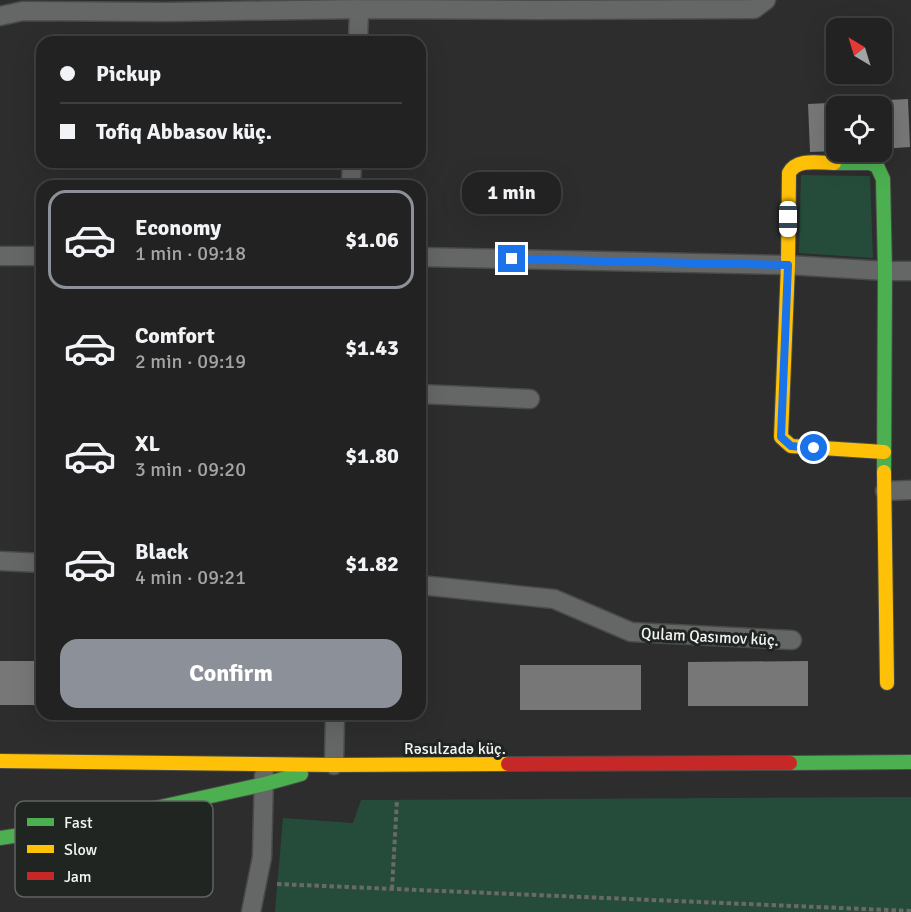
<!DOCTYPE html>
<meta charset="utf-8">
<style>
:root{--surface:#212221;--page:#292a2a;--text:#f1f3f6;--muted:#a2a4a5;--line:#3e3f3f;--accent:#8c9099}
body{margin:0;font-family:Signika,sans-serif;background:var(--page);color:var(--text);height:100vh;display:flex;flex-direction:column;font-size:22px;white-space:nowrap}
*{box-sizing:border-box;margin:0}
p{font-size:20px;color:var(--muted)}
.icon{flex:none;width:33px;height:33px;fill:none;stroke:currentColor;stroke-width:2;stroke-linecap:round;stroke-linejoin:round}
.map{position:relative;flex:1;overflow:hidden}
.sheet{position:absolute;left:36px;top:180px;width:390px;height:540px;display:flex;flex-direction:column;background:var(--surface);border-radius:18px;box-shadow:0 6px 24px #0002,0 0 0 2px var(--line)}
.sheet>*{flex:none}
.hud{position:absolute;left:36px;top:36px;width:390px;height:132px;border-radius:18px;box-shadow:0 6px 24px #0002,0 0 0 2px var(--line);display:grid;align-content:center;height:132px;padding:0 24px;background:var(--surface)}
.needle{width:39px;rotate:322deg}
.fabs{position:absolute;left:826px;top:18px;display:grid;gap:12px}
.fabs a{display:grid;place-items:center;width:66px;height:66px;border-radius:12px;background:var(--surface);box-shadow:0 6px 24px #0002,0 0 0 2px var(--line);font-size:30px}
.end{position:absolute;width:27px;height:27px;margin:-14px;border:8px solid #1a73e8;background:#fff;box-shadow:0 0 0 3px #fff}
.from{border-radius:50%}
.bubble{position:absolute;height:42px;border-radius:18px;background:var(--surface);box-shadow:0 6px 24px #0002,0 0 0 2px var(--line);font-size:20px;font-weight:700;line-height:42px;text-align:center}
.car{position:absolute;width:18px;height:36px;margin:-18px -9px;border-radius:8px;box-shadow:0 0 4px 2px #0007;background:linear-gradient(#fff 24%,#345 0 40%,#fff 0 76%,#345 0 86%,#fff 0)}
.hud b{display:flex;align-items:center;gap:21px;height:57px;font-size:22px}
.hud b+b{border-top:2px solid var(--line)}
.hud i{width:15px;height:15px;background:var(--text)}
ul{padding:10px 0 0;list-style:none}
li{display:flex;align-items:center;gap:18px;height:99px;margin:0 12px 9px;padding:0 12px;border:3px solid transparent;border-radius:18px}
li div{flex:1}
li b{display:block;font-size:22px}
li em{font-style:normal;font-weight:700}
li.on{border-color:var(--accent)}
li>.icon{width:54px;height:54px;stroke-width:1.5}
.action{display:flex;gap:12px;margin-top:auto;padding:12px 24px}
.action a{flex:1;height:69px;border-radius:18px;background:var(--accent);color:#fff;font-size:24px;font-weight:700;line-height:69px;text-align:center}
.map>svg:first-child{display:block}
.green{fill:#254c3a}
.building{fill:#767776}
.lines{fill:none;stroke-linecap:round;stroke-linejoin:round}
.street-casing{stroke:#494b49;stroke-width:21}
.fast-casing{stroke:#494b49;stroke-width:16}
.slow-casing{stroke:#494b49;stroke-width:16}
.jam-casing{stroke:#494b49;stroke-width:16}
.path{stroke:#686968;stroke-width:4;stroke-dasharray:4.5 3;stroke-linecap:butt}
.street{stroke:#656766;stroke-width:18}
.fast{stroke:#4caf50;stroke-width:14}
.slow{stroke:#ffc107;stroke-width:14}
.jam{stroke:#c62828;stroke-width:14}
.route{stroke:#1a73e8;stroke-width:8}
.labels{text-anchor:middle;stroke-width:6;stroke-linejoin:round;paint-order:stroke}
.street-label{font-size:16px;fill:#f2f5f3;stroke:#212522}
.key{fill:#212522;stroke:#606361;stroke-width:1.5}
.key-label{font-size:16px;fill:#f2f5f3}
</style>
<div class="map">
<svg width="911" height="912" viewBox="0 0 911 912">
<rect width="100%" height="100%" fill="#2c2d2c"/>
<!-- green -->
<path class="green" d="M801 175 870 176 873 258 799 253Z
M911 797V912H275L283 818 353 823 361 800Z"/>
<!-- building -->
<path class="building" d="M908 99 910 147 882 149V106H837V151L810 152 808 104Z
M0 661H42V705H0Z
M808 661V706H688V662Z
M520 665H641V710H520Z"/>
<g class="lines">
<defs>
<path id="street" d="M0 16 23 11 167 12 359 9 535 10 754 9 766 0
M358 42 359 9
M351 186 352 162
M0 256H42
M420 257 788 265 885 271H911
M420 394 530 399
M885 491 911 490
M0 561 42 563
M420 585 554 599 631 632 792 640
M334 765 335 714
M251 912 262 857 264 775"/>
<path id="fast" d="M834 163H870L877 166 883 179 885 271 884 472
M790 763 911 762
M0 838 65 828 265 784 301 774"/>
<path id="slow" d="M834 163C819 163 797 158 789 173L788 265 781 437 791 446 884 452
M884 472 887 683
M0 761 334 765 508 764"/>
<path id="jam" d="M508 764 790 763"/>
</defs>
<!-- street casing -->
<use href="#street" class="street-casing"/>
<!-- fast casing -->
<use href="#fast" class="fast-casing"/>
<!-- slow casing -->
<use href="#slow" class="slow-casing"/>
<!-- jam casing -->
<use href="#jam" class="jam-casing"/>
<!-- path -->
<path class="path" d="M277 884 911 911
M392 889 397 800"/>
<!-- street -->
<use href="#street" class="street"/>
<!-- fast -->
<use href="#fast" class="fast"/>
<!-- slow -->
<use href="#slow" class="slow"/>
<!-- jam -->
<use href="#jam" class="jam"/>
</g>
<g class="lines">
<!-- route -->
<path class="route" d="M512 259 788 265 781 437 791 446 814 448"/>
</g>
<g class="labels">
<!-- street labels -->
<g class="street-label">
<text transform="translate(710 636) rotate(3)" y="6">Qulam Qasımov küç.</text>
<text x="455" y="754">Rəsulzadə küç.</text>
</g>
</g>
<!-- legend -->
<rect x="15" y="801" width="198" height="96" rx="9" class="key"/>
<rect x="27" y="818" width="27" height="8" fill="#4caf50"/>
<rect x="27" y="845" width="27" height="8" fill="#ffc107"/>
<rect x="27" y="872" width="27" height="8" fill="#c62828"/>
<g class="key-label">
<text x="64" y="828">Fast</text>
<text x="64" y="855">Slow</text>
<text x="64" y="882">Jam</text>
</g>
</svg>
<div class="fabs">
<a><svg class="needle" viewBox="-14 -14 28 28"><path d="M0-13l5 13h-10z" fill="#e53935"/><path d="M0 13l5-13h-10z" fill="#a2a4a5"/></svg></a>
<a><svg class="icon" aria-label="locate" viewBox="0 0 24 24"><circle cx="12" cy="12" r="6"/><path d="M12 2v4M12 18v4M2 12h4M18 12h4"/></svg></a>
</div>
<i class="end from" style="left:814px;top:448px"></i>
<i class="end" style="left:512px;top:259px"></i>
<div class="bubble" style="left:462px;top:172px;width:99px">1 min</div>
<i class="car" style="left:788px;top:219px;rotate:180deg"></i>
<div class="hud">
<b><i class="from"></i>Pickup</b>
<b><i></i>Tofiq Abbasov küç.</b>
</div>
<section class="sheet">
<ul>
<li class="on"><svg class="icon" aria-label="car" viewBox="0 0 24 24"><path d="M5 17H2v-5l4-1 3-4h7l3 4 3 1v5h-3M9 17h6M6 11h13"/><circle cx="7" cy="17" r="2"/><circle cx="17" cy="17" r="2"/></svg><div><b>Economy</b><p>1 min · 09:18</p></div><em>$1.06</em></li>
<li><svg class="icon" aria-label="car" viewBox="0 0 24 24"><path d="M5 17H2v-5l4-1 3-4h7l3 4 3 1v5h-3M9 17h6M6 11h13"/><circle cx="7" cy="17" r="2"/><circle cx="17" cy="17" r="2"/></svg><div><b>Comfort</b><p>2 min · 09:19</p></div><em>$1.43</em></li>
<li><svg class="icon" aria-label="car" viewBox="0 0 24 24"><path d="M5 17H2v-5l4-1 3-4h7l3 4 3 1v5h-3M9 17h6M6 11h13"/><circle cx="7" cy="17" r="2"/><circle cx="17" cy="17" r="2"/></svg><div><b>XL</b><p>3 min · 09:20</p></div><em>$1.80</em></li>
<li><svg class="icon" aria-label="car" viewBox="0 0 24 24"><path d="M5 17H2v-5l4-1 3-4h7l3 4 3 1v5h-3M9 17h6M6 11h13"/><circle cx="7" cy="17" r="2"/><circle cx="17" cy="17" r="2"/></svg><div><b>Black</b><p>4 min · 09:21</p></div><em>$1.82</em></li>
</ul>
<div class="action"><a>Confirm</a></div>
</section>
</div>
